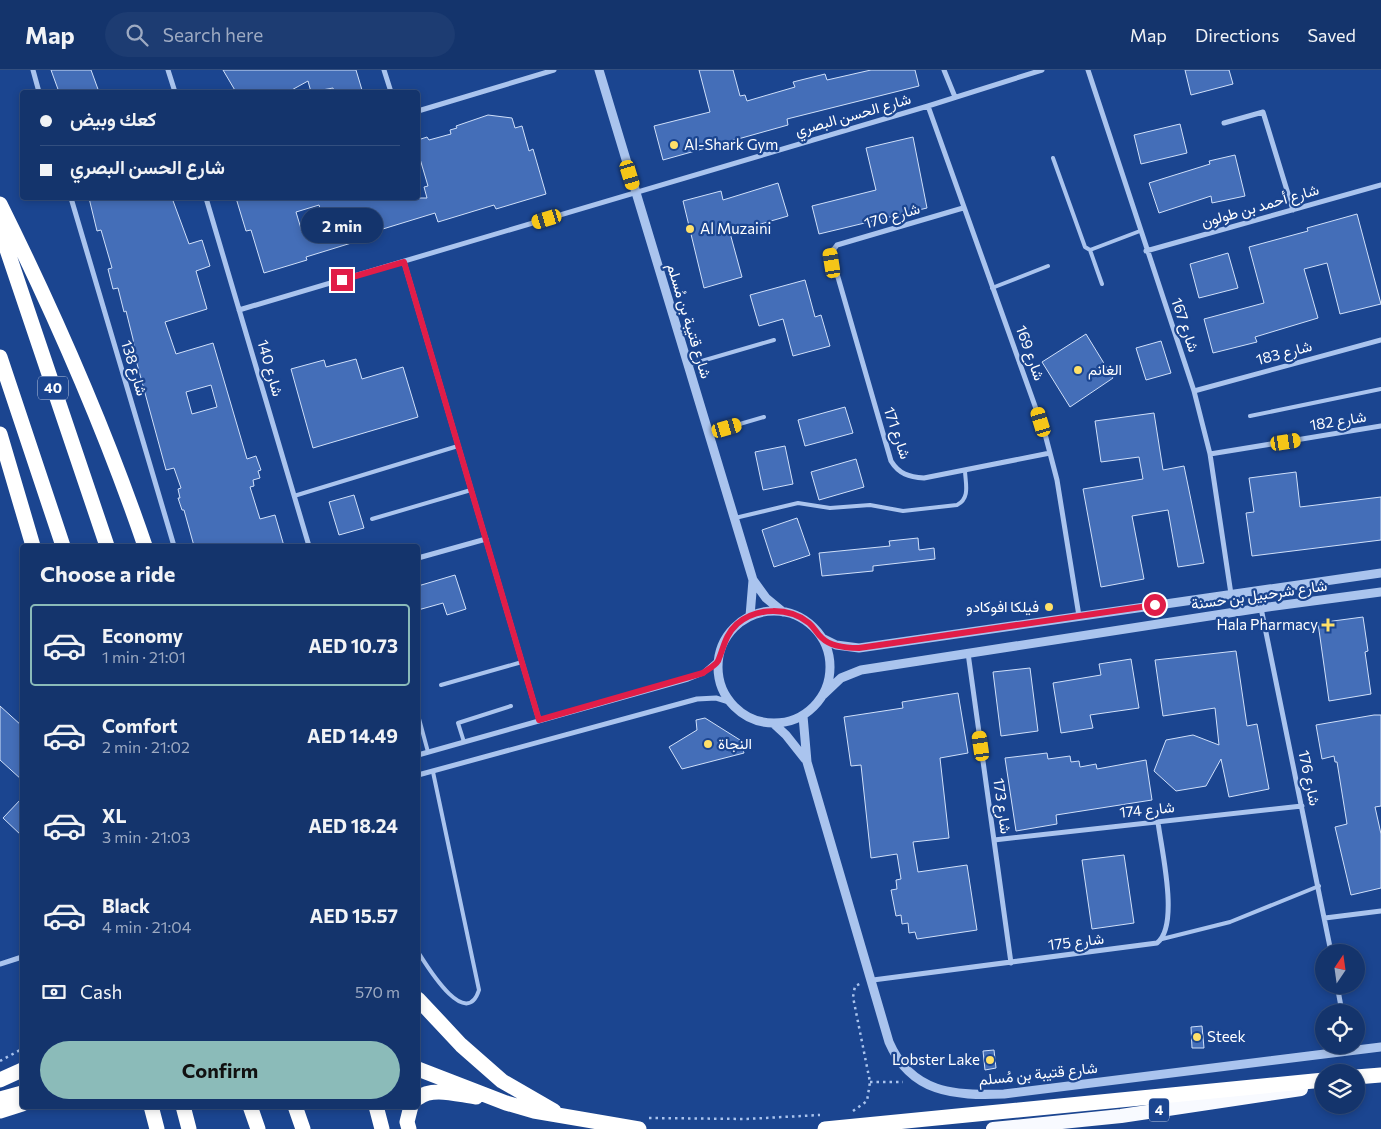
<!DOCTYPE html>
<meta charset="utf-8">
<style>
:root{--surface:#14346c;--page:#1d3c72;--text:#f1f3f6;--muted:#9daac2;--line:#334f7f;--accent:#8bbbb9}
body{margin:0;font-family:Commissioner,Vazirmatn,sans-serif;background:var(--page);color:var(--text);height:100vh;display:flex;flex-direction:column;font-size:19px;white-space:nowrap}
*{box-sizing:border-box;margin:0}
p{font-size:16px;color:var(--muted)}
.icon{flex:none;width:28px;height:28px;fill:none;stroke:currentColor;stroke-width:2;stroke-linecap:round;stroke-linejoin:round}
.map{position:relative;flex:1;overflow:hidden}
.sheet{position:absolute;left:20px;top:474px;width:400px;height:565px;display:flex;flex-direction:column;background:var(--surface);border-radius:5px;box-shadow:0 2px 8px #0003,0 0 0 1px var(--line)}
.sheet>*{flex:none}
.banner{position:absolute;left:20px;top:20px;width:400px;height:110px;border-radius:5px;box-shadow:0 2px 8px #0003,0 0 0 1px var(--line);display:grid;align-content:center;height:110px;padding:0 20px;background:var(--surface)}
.needle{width:32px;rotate:13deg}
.tools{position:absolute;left:1315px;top:874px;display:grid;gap:10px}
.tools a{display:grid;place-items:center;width:50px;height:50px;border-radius:50%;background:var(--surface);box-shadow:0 2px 8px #0003,0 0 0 1px var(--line);font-size:25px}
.end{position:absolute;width:22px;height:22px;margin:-11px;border:6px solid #e11d48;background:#fff;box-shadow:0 0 0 2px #fff}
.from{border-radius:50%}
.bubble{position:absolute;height:35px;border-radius:18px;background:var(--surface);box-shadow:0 2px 8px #0003,0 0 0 1px var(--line);font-size:16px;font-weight:700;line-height:35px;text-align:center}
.car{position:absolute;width:15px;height:30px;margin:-15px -8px;border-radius:6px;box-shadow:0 0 4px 1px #0007;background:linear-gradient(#f5c518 24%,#345 0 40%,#f5c518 0 76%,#345 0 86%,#f5c518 0)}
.banner b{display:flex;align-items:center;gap:18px;height:48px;font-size:19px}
.banner b+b{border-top:1px solid var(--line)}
.banner i{width:12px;height:12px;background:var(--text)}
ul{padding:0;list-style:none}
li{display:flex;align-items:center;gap:15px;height:82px;margin:0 10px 8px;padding:0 10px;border:2px solid transparent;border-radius:5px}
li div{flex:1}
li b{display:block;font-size:19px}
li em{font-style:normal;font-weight:700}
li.active{border-color:var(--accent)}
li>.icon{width:45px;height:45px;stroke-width:1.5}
h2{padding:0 20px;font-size:22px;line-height:60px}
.pay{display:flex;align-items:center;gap:12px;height:55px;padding:0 20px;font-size:19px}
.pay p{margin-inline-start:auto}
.cta{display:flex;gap:10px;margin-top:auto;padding:10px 20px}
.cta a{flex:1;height:58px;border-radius:30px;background:var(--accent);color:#111;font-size:20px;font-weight:700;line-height:58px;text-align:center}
header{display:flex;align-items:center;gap:30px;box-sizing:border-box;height:70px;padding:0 25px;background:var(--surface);border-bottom:1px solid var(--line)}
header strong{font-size:24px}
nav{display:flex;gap:28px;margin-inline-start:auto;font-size:18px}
.search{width:350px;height:45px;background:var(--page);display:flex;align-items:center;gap:12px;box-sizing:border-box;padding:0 18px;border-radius:28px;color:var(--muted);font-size:19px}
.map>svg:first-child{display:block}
.building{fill:#446eb8;stroke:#d0e0fa;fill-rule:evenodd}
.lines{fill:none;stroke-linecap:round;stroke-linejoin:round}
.path{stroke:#aac4ee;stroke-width:2.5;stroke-dasharray:2.5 4;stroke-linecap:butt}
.service{stroke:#aac4ee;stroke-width:4}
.minor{stroke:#aac4ee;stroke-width:5}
.tertiary{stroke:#aac4ee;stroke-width:9}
.trunk{stroke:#f8faff;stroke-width:14}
.motorway{stroke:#fff;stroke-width:15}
.route{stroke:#e11d48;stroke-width:6}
.poi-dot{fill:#ffe068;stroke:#1b4590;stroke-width:2}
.labels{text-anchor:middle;stroke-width:4.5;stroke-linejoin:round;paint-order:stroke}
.shield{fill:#1b4590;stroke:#bbc7de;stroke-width:1}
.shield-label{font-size:14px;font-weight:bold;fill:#fff}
.street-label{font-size:15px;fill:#fff;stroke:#1b4590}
.poi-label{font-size:15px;fill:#fff;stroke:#1b4590;text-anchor:start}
</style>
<header>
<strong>Map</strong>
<div class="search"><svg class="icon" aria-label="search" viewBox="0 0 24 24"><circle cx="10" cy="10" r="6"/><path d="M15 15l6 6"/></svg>Search here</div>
<nav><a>Map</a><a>Directions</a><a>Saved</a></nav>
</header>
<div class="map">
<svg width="1381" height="1059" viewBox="0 0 1381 1059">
<rect width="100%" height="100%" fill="#1b4590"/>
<!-- building -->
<path class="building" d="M51 0H91L99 22H59Z
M223 0H356L362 20 352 22H334L333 18 311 22 308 11 288 22H236Z
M699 0H733L740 26 745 25 747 31 795 17 793 12 825 4 827 10 871 0H915L919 16 787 49 788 55 663 90 654 56 710 42Z
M1185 0H1229L1233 14 1191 25Z
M488 45 512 48 515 58 522 56 529 81 533 79 546 124 496 139 494 135 438 152 435 143 373 162 374 166 306 187 307 190 264 203 251 160 246 161 236 128H427L424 117 428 116 418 82V70L427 67 429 70 451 64 450 60 457 58 456 56ZM319 135 325 155 302 162 296 142Z
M1180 54 1187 83 1141 94 1134 65Z
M913 67 927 138 819 164 812 136 876 120 866 78Z
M1235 85 1245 126 1212 133 1211 126 1159 143 1149 113 1210 94 1209 91Z
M778 113 788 146 730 163 742 207 704 218 683 131 721 121 723 130Z
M89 128H172L189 174 202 170 210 196 196 201 207 239 165 252 176 284 213 273 247 389 256 386 261 400 258 401 260 408 253 410 254 416 250 417 260 449 275 445 284 476H194L184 440H182L178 428H180L178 419 181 418 174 398 166 400 136 290 133 269 126 241 124 242 118 218 113 219 108 199 112 198 101 160 97 161ZM211 315 217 337 192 344 186 322Z
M1357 144 1381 234 1340 244 1327 193 1304 199 1318 248 1255 267 1257 272 1213 283 1204 249 1264 233 1249 177 1308 161 1307 158Z
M1228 183 1238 218 1199 228 1190 194Z
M805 210 815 247 821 245 830 276 793 286 783 249 759 256 750 225Z
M1086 264 1113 308 1070 337 1042 292Z
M1161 271 1171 303 1146 310 1136 278Z
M356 289 362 309 403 297 418 347 313 378 291 299 324 290 326 297Z
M845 337 853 363 805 376 798 350Z
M1154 343 1163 400 1184 396 1204 493 1178 497 1168 440 1132 446 1144 509 1101 517 1083 419 1143 409 1139 387 1101 392 1095 351Z
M785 376 793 414 763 420 755 382Z
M856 389 864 417 819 430 811 402Z
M1296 402 1300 437 1381 427V470L1252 486 1246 443 1254 442 1249 408Z
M354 425 364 458 339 465 329 432Z
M797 448 810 485 774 497 762 460Z
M918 468 919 480 934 478 935 489 873 496V501L822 506 819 483 890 476 889 471Z
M455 505 466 539 447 545 443 533 418 540V516Z
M1363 547 1368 581 1365 582 1371 624 1329 631 1318 553Z
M1236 581 1247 656 1257 654 1269 719 1229 727 1221 689 1206 716 1176 721 1154 701 1166 670 1193 665 1219 675 1215 638 1163 646 1155 590Z
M1131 589 1139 638 1090 645 1093 658 1061 663 1053 613 1101 605 1099 594Z
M1030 598 1038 661 1001 666 993 602Z
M958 623 968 683 940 688 949 768 913 772 918 802 967 795 977 860 917 869 915 862 909 863 908 853 902 854 901 845 896 846 891 820 897 819 896 810 901 809 897 784 871 788 861 695 851 696 844 647 903 638 902 632Z
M0 636 22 656V710L0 690Z
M1374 645H1381V736L1375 737 1381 764V818L1351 825 1335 757 1347 754 1337 692H1335L1334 686 1322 689 1316 655Z
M705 648 740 670 744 683 682 699 669 677 697 660 696 650Z
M1047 683 1048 689 1070 686 1071 692 1079 691 1080 697 1096 694 1097 699 1146 690 1152 730 1056 745 1057 754 1016 761 1005 688Z
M22 728V766L3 748Z
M1124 785 1134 853 1092 859 1082 790Z
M1202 956 1204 978H1192L1191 957Z
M994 980 996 998 985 1000 983 981Z"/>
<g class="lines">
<!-- path -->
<path class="path" d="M0 991 22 979
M870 1012H903
M853 1041 867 1031 870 1012 853 927 855 916 862 913
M649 1048 746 1049 820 1045"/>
<!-- service -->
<path class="service" d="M1053 88 1085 177 1090 180 1102 214
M1090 180 1140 161
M992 218 1048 196
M688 295 774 270
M1250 346 1381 319
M709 363 764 347
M294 426 458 376
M735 448 798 433 830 438 870 435 903 441 957 435C971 428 965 412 965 400
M372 449 471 420
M441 615 522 592
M418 645 428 682
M464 672 458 653 511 636
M1162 869 1230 852 1319 816
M418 882C427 896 466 961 479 920L433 702"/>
<!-- minor -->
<path class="minor" d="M33 0 39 22
M168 0 175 22
M384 0 391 22
M944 0 955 27
M1088 0 1194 321 1210 384 1231 524
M928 36 1045 364 1057 410 1079 546
M418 41 554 0
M1224 53 1263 42 1293 140
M71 128 174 476
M206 128 309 476
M963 138 837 175 831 183 891 391C899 404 909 407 924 408L1050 383
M1146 181 1381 115
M404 192 539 650
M239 240 928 36 1042 0
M1194 321 1381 270
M1210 384 1381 356
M418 488 486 469
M1261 538 1331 882
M968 583 1011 893
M418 685 688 609 703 603 718 590
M418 705 697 629 716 628 729 632
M994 770 1302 736
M1325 848 1381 841
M0 894 22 887
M873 910 1157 873C1180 856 1161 778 1158 752
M1337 915 1342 942"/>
<!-- tertiary -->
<path class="tertiary" d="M599 0 753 510 766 528 783 542
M718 597a56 56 0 1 1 112 0a56 56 0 1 1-112 0Z
M750 546 753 510
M822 568 836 575 859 578 1381 503
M823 625 841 608 861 600 1261 538 1381 522
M803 646 807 692 889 972C911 1023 954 1026 1004 1024L1381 977
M773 653 786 665 805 689"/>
<!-- trunk -->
<path class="trunk" d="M993 1059 1121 1046 1301 1019"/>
<!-- motorway -->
<path class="motorway" d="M0 134C55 245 105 359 145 476
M0 159 107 476
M0 287 63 476
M0 364 33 476
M418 929 461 975 502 1011 554 1041
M418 999 506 1033 534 1041 639 1059
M1356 1007 1381 1005
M0 1010 22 1000
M418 1028C432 1016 459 1025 476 1027
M0 1029 22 1023
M151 1036 157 1059
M183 1036 189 1059
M250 1036 258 1059
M295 1036 303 1059
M376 1036 382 1059
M0 1041 22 1034
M409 1059 407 1052 411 1036
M825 1059 1324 1010"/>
</g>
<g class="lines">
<!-- route -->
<path class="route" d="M342 210 404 192 539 650 703 603C707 600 715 596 718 591 724 577 725 565 737 554 757 537 789 537 809 553 815 558 817 564 822 568 831 577 847 578 859 578L1155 535"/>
</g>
<!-- markers -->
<g class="poi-dot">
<circle cx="674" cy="75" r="5"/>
<circle cx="690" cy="159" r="5"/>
<circle cx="1078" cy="300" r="5"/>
<circle cx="1049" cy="537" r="5"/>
<path d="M1325.5 547.5h5v5h5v5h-5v5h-5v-5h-5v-5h5z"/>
<circle cx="708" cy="674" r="5"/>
<circle cx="1197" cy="967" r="5"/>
<circle cx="990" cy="990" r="5"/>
</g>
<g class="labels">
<!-- shield labels -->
<g class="shield">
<rect x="38" y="306.5" width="30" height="23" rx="4"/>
<rect x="1149" y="1028.5" width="20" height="23" rx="4"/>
</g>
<g class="shield-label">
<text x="53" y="323">40</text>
<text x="1159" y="1045">4</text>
</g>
<!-- street labels -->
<g class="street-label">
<text transform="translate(853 45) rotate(-16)" y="5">شارع الحسن البصري</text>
<text transform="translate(1260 136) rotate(-16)" y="5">شارع أحمد بن طولون</text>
<text transform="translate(892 146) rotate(-16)" y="5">شارع 170</text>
<text transform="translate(689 251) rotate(73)" y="5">شارع قتيبة بن مُسلم</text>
<text transform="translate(1185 255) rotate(71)" y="5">شارع 167</text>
<text transform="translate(1030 283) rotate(70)" y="5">شارع 169</text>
<text transform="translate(1284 283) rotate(-15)" y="5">شارع 183</text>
<text transform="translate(134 298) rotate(73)" y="5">شارع 138</text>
<text transform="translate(270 298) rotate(74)" y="5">شارع 140</text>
<text transform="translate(1338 351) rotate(-9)" y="5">شارع 182</text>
<text transform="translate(897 363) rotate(71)" y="5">شارع 171</text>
<text transform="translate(1259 525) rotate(-8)" y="5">شارع شرحبيل بن حسنة</text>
<text transform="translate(1309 708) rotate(78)" y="5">شارع 176</text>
<text transform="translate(1002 736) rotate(82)" y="5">شارع 173</text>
<text transform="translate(1147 740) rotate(-6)" y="5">شارع 174</text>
<text transform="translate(1076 872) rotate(-7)" y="5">شارع 175</text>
<text transform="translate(1038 1004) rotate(-6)" y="5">شارع قتيبة بن مُسلم</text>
</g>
<!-- poi labels -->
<g class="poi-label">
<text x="684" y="80">Al-Shark Gym</text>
<text x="700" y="164">Al Muzaini</text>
<text x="1088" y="305">الغانم</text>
<text x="1039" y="542" text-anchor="end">فيلكا افوكادو</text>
<text x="1318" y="560" text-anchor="end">Hala Pharmacy</text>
<text x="718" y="679">النجاة</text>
<text x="1207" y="972">Steek</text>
<text x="980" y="995" text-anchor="end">Lobster Lake</text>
</g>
</g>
</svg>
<div class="tools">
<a><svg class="needle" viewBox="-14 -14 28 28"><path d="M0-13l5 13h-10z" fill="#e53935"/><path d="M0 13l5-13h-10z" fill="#9daac2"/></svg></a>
<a><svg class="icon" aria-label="locate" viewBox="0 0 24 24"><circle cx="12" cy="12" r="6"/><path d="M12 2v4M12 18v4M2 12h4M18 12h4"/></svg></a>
<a><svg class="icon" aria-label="layers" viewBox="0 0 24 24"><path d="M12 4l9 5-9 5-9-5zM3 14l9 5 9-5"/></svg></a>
</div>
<i class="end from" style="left:1155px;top:535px"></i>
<i class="end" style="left:342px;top:210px"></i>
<div class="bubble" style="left:301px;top:138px;width:82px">2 min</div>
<i class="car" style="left:630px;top:105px;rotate:163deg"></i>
<i class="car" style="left:547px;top:149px;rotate:253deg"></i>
<i class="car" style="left:832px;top:193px;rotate:351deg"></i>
<i class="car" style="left:1041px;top:352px;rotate:343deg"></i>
<i class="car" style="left:727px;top:358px;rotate:74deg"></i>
<i class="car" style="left:1286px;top:372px;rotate:81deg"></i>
<i class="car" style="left:981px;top:676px;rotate:352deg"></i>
<div class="banner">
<b><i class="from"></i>كعك وبيض</b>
<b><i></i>شارع الحسن البصري</b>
</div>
<section class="sheet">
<h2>Choose a ride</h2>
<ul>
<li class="active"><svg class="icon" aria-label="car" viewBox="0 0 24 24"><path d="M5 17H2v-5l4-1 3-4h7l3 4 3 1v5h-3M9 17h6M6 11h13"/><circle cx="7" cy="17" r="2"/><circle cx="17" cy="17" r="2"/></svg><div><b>Economy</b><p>1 min · 21:01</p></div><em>AED 10.73</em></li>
<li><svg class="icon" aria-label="car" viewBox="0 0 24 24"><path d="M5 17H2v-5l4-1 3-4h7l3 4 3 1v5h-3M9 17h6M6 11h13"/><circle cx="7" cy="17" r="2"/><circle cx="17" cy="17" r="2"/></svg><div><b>Comfort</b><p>2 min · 21:02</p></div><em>AED 14.49</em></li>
<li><svg class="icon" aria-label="car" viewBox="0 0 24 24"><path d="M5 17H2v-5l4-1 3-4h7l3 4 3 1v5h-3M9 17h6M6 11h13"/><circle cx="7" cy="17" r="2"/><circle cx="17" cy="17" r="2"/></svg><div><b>XL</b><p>3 min · 21:03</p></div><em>AED 18.24</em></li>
<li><svg class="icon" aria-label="car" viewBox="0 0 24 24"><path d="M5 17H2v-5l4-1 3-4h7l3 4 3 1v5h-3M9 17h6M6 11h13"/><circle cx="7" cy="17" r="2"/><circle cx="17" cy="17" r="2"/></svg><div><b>Black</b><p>4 min · 21:04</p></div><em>AED 15.57</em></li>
</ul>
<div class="pay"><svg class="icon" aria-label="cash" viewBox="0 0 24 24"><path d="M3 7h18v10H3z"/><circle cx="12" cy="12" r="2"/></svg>Cash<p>570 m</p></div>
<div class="cta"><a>Confirm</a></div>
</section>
</div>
